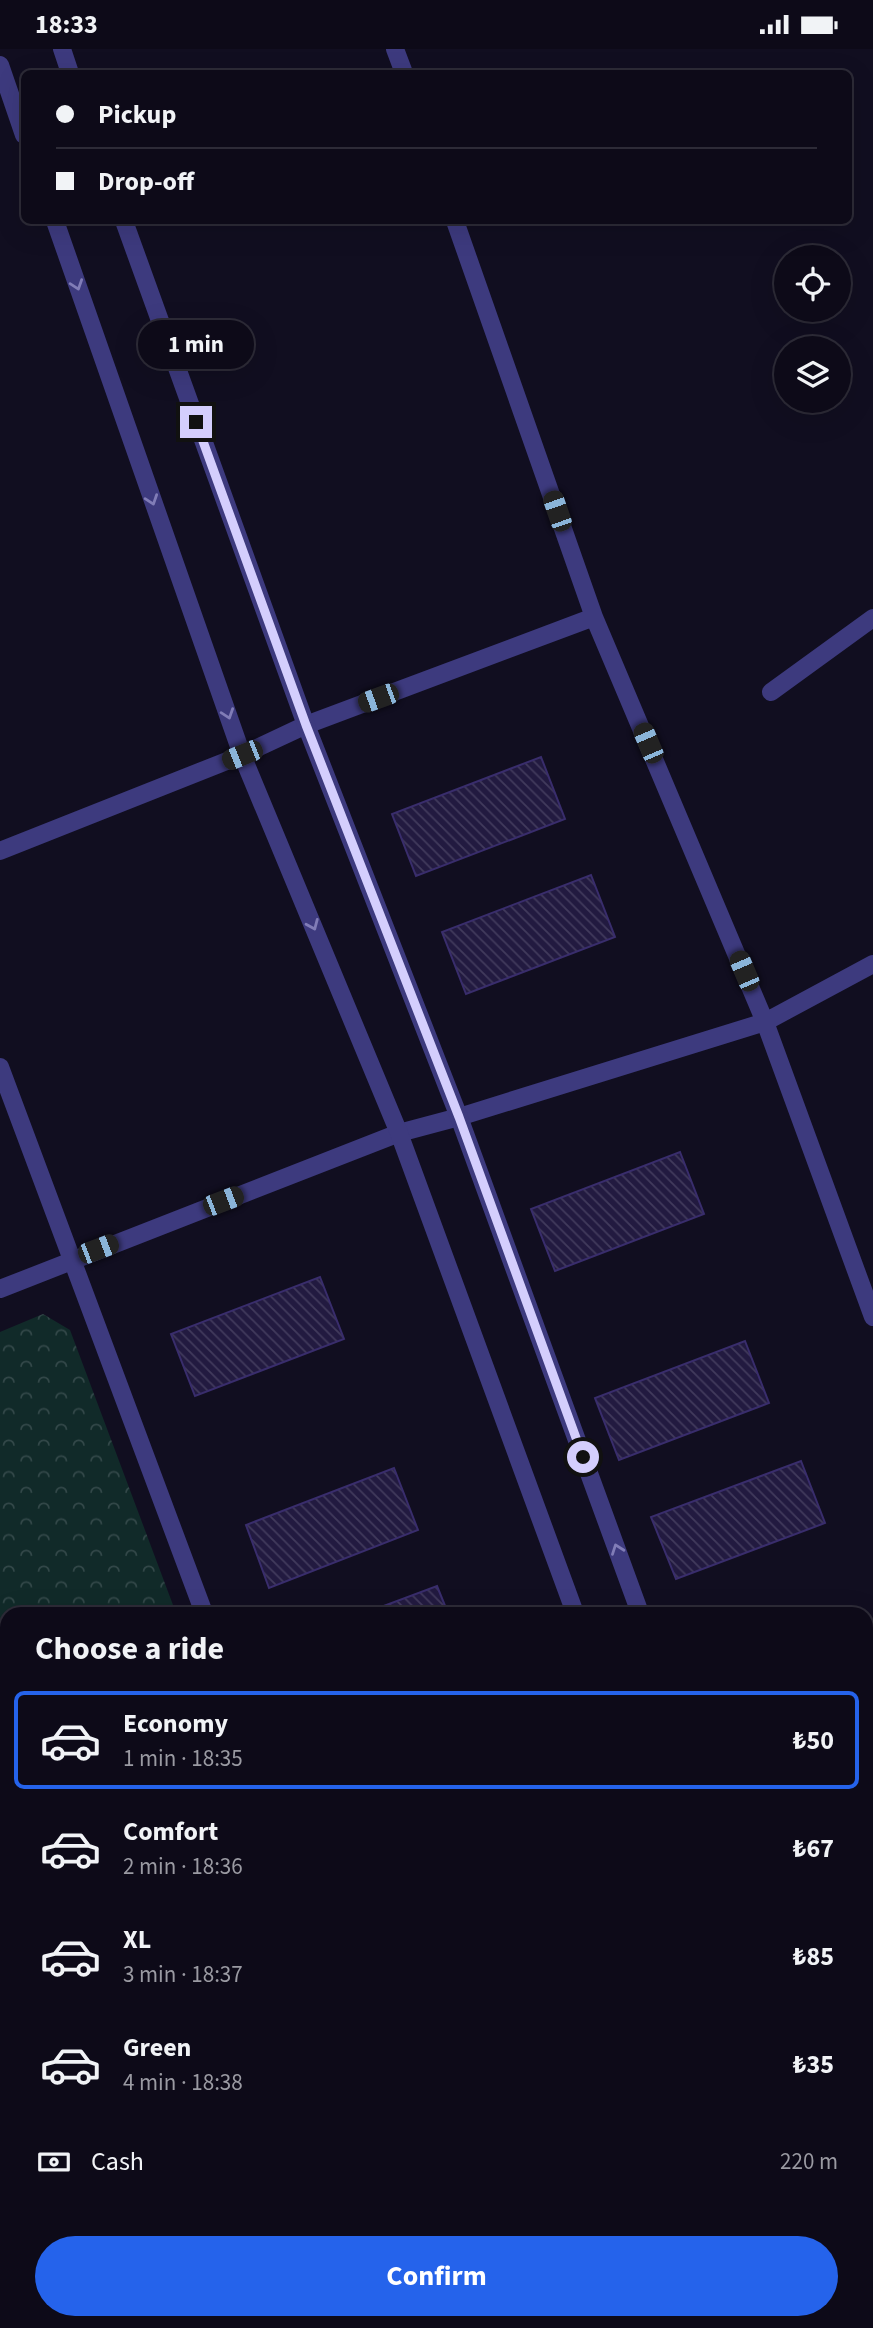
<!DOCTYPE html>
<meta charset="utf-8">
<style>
:root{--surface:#0d0a18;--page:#1b1825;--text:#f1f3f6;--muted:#9a9aa2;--line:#2d2b37;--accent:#2563eb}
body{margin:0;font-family:"Source Sans 3",sans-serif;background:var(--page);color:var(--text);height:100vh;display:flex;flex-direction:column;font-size:26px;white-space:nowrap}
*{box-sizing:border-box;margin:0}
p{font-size:23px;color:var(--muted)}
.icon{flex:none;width:38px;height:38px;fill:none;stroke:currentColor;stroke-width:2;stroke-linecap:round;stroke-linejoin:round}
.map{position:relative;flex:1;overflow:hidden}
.drawer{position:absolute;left:0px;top:1558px;width:873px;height:723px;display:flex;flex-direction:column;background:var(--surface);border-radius:21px 21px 0 0;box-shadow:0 7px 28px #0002,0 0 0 2px var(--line)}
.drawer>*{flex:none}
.hud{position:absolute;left:21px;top:21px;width:831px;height:154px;border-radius:10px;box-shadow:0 7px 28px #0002,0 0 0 2px var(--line);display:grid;align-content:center;height:154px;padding:0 35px;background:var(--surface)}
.tools{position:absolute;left:774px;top:196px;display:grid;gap:14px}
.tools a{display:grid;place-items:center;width:77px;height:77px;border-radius:50%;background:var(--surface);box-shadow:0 7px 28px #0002,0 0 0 2px var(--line);font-size:35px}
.end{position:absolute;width:32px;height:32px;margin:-16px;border:9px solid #d4cefd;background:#111;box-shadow:0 0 0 4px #111}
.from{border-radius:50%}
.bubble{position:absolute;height:49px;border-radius:24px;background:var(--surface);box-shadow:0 7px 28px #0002,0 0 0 2px var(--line);font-size:23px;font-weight:700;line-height:49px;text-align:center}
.car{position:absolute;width:21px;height:42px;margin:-21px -10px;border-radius:9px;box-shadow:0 0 5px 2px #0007;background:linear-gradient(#222 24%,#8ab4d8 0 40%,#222 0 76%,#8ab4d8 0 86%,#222 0)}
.hud b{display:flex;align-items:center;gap:24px;height:66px;font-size:26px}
.hud b+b{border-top:2px solid var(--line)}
.hud i{width:18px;height:18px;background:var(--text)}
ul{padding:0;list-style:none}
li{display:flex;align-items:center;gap:21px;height:98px;margin:0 14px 10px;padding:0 21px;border:4px solid transparent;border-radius:10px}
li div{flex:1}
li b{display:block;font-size:26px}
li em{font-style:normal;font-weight:700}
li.on{border-color:var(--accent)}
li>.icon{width:63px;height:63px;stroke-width:1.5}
h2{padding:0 35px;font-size:32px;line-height:84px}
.pay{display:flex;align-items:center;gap:18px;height:77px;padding:0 35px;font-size:26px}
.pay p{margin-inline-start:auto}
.action{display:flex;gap:14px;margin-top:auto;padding:14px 35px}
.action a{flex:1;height:80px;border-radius:42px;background:var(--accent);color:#fff;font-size:28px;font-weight:700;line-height:80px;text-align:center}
.status{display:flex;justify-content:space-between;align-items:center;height:49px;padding:0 35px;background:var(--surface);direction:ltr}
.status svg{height:19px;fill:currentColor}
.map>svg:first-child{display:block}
.park{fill:url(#park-crowns)}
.building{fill:url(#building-back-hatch);stroke:#392d6c;stroke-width:2}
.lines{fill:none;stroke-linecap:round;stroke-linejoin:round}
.minor{stroke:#3d3a7e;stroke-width:18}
.tertiary{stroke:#3d3a7e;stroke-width:18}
.oneway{stroke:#817db7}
.route{stroke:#d4cefd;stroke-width:9}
</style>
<div class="status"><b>18:33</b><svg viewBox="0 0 49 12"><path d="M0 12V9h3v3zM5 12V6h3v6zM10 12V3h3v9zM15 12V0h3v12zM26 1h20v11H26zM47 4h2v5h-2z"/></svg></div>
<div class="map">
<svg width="873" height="2279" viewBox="0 0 873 2279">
<defs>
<pattern id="park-crowns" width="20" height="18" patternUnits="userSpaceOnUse" patternTransform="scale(1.75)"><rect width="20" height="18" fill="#112a29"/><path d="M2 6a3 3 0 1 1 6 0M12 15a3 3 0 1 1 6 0" fill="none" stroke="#334849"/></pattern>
<pattern id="building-back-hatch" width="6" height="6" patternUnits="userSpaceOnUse" patternTransform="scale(1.75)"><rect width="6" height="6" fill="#221a40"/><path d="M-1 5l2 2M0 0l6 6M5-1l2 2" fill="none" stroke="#413a5c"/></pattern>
</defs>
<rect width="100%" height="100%" fill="#110e20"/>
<!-- park -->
<path class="park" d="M43 1265 70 1281 176 1564H7V1626L0 1607V1283Z
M250 2273H318L304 2279H253Z"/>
<!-- building -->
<path class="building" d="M541 708 565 770 416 827 392 765Z
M591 826 615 888 466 945 442 883Z
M680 1103 704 1165 555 1222 531 1160Z
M320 1228 344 1290 195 1347 171 1285Z
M745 1292 769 1354 619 1411 595 1349Z
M801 1412 825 1474 676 1530 651 1468Z
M394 1419 418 1481 269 1539 246 1476Z
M437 1537 448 1564H365Z
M869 1623 873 1632V1693L866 1695V1624Z
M873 1746V1817L866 1820V1748Z
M873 1980V2051L866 2053V1982Z
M36 2273H121L123 2279H35L34 2274Z
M539 2273H625L610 2279H541Z"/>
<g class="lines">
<!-- minor -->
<path class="minor" d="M395 0 404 24
M455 172 594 568 765 973 873 1268
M771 643 873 569
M0 802 242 706 306 676 594 568
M0 1018 204 1564
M0 1240 399 1084 459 1068 765 973 873 915
M0 1742 7 1762
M0 2061 7 2058
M183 2273 185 2279
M468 2273 471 2279
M352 2279 366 2273"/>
<!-- tertiary -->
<path class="tertiary" d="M62 0 70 24
M0 16 24 86
M55 172 242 706 399 1084 575 1564
M124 172 306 676 459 1068 640 1564
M866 2184 873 2202
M836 2273 838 2279"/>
</g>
<!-- one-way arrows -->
<defs><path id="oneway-chevron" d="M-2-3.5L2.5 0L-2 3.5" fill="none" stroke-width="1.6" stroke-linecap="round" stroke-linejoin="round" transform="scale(1.75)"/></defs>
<g class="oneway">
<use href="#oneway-chevron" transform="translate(77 236) rotate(71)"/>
<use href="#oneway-chevron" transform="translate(152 451) rotate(71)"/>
<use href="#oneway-chevron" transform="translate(228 665) rotate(71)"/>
<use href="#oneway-chevron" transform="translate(313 876) rotate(67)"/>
<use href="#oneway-chevron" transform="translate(617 1500) rotate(-110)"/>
</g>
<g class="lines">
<!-- route -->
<path class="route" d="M196 373 306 676 459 1068 583 1408"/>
</g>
</svg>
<div class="tools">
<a><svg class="icon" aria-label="locate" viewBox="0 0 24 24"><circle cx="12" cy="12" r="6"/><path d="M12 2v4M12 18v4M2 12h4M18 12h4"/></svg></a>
<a><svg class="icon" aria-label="layers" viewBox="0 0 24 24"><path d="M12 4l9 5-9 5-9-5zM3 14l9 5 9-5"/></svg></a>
</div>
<i class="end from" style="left:583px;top:1408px"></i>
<i class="end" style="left:196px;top:373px"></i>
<div class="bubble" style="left:138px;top:271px;width:116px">1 min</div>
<i class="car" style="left:557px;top:462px;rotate:341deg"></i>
<i class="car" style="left:378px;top:649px;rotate:250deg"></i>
<i class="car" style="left:648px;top:694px;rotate:337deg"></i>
<i class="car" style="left:242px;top:706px;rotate:248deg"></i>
<i class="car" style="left:744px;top:922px;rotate:337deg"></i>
<i class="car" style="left:223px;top:1152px;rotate:69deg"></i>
<i class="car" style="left:98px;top:1200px;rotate:69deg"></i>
<div class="hud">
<b><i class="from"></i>Pickup</b>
<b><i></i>Drop-off</b>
</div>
<section class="drawer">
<h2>Choose a ride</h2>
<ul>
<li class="on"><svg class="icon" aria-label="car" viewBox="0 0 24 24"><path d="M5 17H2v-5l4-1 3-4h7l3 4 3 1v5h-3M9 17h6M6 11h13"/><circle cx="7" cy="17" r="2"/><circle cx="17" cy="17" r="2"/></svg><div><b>Economy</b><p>1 min · 18:35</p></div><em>₺50</em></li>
<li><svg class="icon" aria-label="car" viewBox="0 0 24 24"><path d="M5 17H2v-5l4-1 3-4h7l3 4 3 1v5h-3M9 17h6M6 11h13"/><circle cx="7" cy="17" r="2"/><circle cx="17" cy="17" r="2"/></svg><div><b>Comfort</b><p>2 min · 18:36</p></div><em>₺67</em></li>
<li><svg class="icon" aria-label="car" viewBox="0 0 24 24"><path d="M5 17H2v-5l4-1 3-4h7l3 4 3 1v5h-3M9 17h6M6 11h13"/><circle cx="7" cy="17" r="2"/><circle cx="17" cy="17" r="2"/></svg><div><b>XL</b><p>3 min · 18:37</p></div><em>₺85</em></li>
<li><svg class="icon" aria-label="car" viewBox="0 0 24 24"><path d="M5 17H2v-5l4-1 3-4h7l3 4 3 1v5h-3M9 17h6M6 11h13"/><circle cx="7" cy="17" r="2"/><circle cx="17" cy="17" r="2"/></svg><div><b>Green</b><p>4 min · 18:38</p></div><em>₺35</em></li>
</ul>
<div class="pay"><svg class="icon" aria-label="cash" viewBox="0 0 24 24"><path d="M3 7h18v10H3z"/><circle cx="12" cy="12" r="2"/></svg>Cash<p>220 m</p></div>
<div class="action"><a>Confirm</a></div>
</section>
</div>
